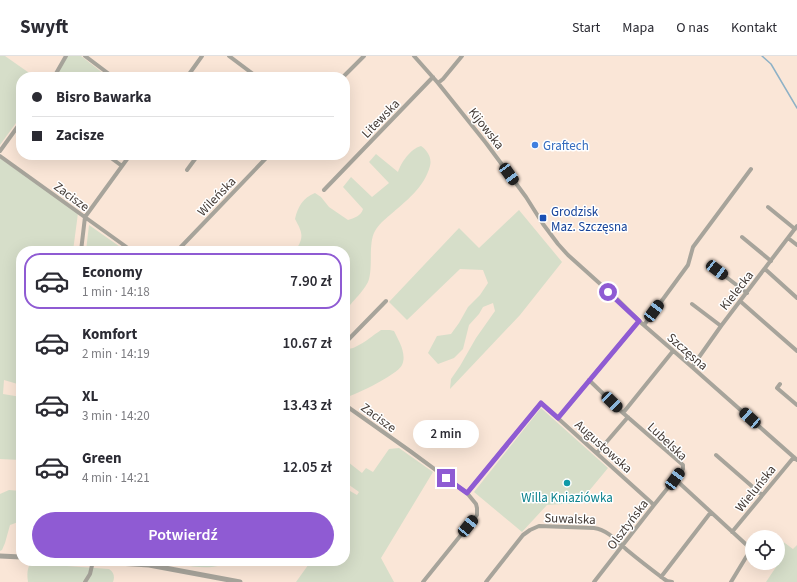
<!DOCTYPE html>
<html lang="pl">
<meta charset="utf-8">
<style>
:root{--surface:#fff;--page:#f7f7f7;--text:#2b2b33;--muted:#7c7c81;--line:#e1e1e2;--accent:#8f5bd3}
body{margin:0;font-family:"Source Sans 3",sans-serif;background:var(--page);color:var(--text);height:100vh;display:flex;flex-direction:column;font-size:15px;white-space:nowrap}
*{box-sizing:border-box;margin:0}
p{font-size:13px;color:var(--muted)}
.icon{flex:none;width:22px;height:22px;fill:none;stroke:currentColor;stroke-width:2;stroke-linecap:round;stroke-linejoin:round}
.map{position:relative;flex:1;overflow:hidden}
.drawer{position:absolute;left:16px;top:190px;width:334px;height:320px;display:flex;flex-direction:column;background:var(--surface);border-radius:16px;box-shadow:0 4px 16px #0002}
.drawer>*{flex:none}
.guide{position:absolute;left:16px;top:16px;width:334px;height:88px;border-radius:16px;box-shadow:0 4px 16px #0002;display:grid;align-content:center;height:88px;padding:0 16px;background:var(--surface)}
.fabs{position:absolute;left:745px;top:474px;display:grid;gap:8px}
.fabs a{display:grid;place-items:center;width:40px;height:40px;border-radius:50%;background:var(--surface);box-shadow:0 4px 16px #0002;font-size:20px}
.end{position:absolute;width:18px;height:18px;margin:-9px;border:5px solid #8f5bd3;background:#fff;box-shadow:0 0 0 2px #fff}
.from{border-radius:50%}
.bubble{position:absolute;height:28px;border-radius:14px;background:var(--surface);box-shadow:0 4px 16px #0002;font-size:13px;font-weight:600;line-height:28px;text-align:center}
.car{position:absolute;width:12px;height:24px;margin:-12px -6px;border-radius:5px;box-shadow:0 0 3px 1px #0007;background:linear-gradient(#222 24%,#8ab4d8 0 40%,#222 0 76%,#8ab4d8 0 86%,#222 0)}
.guide b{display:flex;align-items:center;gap:14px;height:38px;font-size:15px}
.guide b+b{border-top:1px solid var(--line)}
.guide i{width:10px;height:10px;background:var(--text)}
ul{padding:7px 0 0;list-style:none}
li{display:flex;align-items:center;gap:12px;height:56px;margin:0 8px 6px;padding:0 8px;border:2px solid transparent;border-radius:16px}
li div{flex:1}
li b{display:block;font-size:15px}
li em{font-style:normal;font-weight:600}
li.active{border-color:var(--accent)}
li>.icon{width:36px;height:36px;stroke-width:1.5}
.primary-button{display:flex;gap:8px;margin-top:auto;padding:8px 16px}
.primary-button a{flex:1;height:46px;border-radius:24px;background:var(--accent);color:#fff;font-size:16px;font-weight:600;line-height:46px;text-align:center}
header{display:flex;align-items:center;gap:24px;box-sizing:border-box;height:56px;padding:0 20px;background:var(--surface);border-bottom:1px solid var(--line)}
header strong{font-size:19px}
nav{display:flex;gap:22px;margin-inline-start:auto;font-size:14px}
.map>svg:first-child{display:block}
.green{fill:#d6dec9}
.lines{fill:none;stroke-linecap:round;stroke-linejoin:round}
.stream{stroke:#8eb1c6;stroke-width:1.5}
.minor{stroke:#a7a49b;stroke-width:4}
.tertiary{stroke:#a7a49b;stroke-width:5}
.route{stroke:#8f5bd3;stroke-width:5}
.shop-dot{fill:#3f7fe0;stroke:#fff;stroke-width:1.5}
.transit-dot{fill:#1a4fb4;stroke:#fff;stroke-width:1.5}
.culture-dot{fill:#0f9aa8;stroke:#fff;stroke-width:1.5}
.labels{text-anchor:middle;stroke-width:3;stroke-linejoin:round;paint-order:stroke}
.street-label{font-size:13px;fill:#433a35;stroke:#fff}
.shop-label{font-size:13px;fill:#366cbe;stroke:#fff;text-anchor:start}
.transit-label{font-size:13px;fill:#164399;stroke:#fff;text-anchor:start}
.culture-label{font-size:13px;fill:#0d838f;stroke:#fff}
</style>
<header>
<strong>Swyft</strong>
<nav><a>Start</a><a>Mapa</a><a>O nas</a><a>Kontakt</a></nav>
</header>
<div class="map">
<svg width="797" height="526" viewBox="0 0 797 526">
<rect width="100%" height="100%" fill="#fae6d7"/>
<!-- green -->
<path class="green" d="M0 0H5L35 21H21V60L0 89Z
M66 0H81L108 21H103V19L101 21H55Z
M421 90C428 95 432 102 430 110 424 132 406 145 390 159 384 164 379 168 375 175 368 187 373 209 369 223 367 232 351 247 345 255V195H295C305 181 302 176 295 163 298 150 303 142 315 137L321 141 329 151 348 164C354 162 361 160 363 153L343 131 351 121 372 141 389 127 369 106 376 98 398 116C401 107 410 93 421 90Z
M0 102 78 157 73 195H21V329L4 324 3 338 21 341V404L0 403Z
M519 154 562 206 520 259 450 333 451 323 460 310 476 282 495 255 493 247 483 251 479 258 469 269 463 293 454 302 438 308 428 297 437 280 451 278 459 267 468 251 480 239 488 227 483 214 460 213 407 264 389 246 459 172 479 192Z
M89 169 126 195H86Z
M381 274H390L394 275C399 285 407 298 402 309 397 319 357 338 345 342V293C355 295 372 280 381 274Z
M541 352 608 412 579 447 547 449 522 476 474 436Z
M399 392 433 416 381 502 394 526H296L311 505H345V457L349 451 345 448V442L350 435 357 439 359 436 345 426V410L348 406 362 417 366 412 373 416 389 393Z
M9 434 21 435V465L10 469 5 487 2 494 0 495V438Z
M778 482 793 493 797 489V526H766L776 511 777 507H778Z
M159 505H227C214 518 176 507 159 505Z
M36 506 53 509 109 513C114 516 115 521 113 526H28C27 519 27 514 30 507Z"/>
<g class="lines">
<!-- stream -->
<path class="stream" d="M762 0 771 8 797 52"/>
<!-- minor -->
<path class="minor" d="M85 0 113 21
M229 0 257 21
M414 0 438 27 486 87 526 141 543 168 558 188 568 199 617 243 639 265 692 311 797 404
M54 21 66 0
M187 21 202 0
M343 21 364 0
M438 27 443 23 462 0
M0 95 21 66
M107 99 122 110
M0 100 132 195
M187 114 198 99
M324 134 433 21
M768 151 795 173
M742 181 771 205
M788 182 797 189
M81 195 85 161 130 99
M177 195 269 99
M765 213 797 242
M717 214 747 237
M740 245 797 295
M692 248 721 270
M644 269 688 209 693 191 751 113
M345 287 386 245
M692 311 721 270 797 170
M589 324 623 357 683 409V413L675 423 751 493 731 526
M780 328 777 332 797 349
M345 349 410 395 467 437 476 448 477 452V459L423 526
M623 357 673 295
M558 362 639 265
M597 397 628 361
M716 399 762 439
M467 437 541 347 654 449
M732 476 794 401
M661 521 711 456
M85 526 90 518 93 505
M486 526 523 479 530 474 539 470 594 472C608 474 617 485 627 494 639 504 652 514 664 523L667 525 672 526
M594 526 654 449 675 423"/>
<!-- tertiary -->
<path class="tertiary" d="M0 500 21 501
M87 505 149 509 240 526"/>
</g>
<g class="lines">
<!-- route -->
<path class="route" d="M446 422 467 437 541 347 558 362 639 265 608 236"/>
</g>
<!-- markers -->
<circle class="shop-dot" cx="535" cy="89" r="4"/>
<rect class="transit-dot" x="539" y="158" width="8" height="8" rx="2"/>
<circle class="culture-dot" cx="567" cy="427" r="4"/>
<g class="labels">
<!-- street labels -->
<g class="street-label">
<text transform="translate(380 62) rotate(-46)" y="5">Litewska</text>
<text transform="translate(487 72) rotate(52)" y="5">Kijowska</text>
<text transform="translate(72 140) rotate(36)" y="5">Zacisze</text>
<text transform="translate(216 140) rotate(-46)" y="5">Wileńska</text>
<text transform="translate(736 234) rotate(-52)" y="5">Kielecka</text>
<text transform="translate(688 295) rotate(41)" y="5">Szczęsna</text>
<text transform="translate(379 361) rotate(36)" y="5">Zacisze</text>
<text transform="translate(668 385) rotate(43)" y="5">Lubelska</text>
<text transform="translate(604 390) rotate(42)" y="5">Augustowska</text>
<text transform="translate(755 432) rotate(-51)" y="5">Wieluńska</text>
<text transform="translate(570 462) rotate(2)" y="5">Suwalska</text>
<text transform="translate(627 468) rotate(-53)" y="5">Olsztyńska</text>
</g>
<!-- shop labels -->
<g class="shop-label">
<text x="543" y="94">Graftech</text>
</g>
<!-- transit labels -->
<g class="transit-label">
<text x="551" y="160">Grodzisk<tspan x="551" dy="15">Maz. Szczęsna</tspan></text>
</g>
<!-- culture labels -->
<g class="culture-label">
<text x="567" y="446">Willa Kniaziówka</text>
</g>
</g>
</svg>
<div class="fabs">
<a><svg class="icon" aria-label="locate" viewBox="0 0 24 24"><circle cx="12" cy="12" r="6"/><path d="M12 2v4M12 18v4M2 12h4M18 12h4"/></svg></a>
</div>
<i class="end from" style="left:608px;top:236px"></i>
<i class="end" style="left:446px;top:422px"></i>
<div class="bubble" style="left:413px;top:364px;width:66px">2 min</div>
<i class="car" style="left:509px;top:118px;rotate:144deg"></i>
<i class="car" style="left:717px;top:214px;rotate:127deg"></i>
<i class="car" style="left:654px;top:255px;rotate:37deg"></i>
<i class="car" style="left:612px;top:346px;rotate:134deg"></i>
<i class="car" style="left:750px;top:362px;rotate:312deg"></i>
<i class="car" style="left:675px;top:423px;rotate:36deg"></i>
<i class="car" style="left:468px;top:470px;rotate:39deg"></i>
<div class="guide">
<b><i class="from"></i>Bisro Bawarka</b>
<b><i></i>Zacisze</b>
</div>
<section class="drawer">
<ul>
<li class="active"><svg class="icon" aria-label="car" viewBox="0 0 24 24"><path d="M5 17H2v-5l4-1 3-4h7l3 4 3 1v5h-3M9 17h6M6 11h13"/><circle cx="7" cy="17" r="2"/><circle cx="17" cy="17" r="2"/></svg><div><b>Economy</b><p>1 min · 14:18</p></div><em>7.90 zł</em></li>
<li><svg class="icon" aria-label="car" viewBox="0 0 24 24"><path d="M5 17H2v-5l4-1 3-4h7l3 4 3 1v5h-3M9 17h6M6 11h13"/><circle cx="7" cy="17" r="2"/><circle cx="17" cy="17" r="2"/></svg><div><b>Komfort</b><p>2 min · 14:19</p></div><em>10.67 zł</em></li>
<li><svg class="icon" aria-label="car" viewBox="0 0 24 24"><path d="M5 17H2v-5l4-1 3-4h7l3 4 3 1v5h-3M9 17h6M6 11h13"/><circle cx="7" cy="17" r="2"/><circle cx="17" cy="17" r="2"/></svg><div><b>XL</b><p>3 min · 14:20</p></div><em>13.43 zł</em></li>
<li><svg class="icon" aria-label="car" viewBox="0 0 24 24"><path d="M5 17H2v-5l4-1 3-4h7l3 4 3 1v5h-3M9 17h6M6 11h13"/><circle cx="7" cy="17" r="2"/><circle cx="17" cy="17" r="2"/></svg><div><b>Green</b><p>4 min · 14:21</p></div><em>12.05 zł</em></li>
</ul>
<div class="primary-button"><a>Potwierdź</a></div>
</section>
</div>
